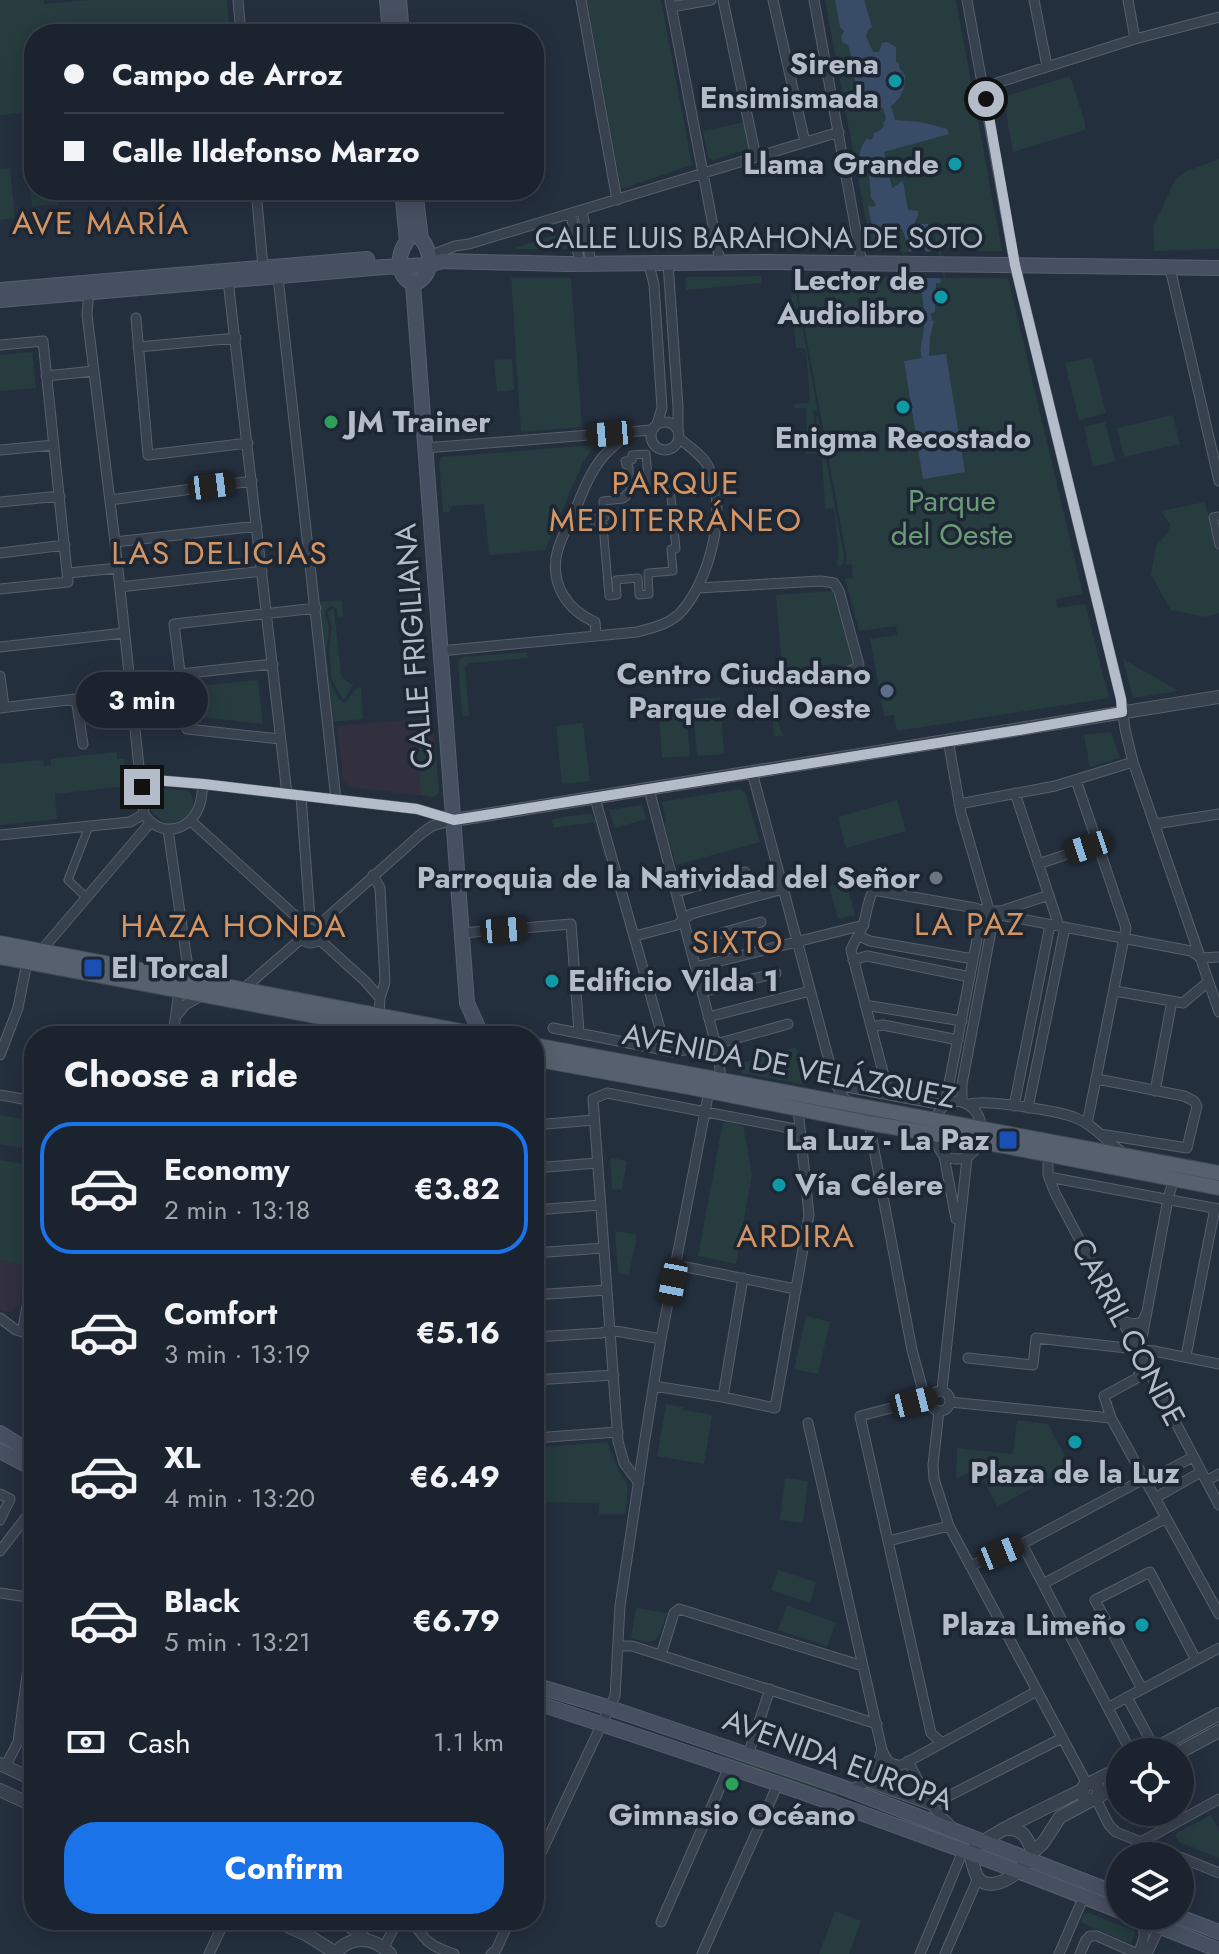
<!DOCTYPE html>
<meta charset="utf-8">
<style>
:root{--surface:#1b232e;--page:#282f3a;--text:#f1f3f6;--muted:#a0a4aa;--line:#39404a;--accent:#1a73e8}
body{margin:0;font-family:Jost,sans-serif;background:var(--page);color:var(--text);height:100vh;display:flex;flex-direction:column;font-size:30px;white-space:nowrap}
*{box-sizing:border-box;margin:0}
p{font-size:26px;color:var(--muted)}
.icon{flex:none;width:44px;height:44px;fill:none;stroke:currentColor;stroke-width:2;stroke-linecap:round;stroke-linejoin:round}
.map{position:relative;flex:1;overflow:hidden}
.side{position:absolute;left:24px;top:1026px;width:520px;height:904px;display:flex;flex-direction:column;background:var(--surface);border-radius:32px;box-shadow:0 4px 20px #0003,0 0 0 2px var(--line)}
.side>*{flex:none}
.hud{position:absolute;left:24px;top:24px;width:520px;height:176px;border-radius:32px;box-shadow:0 4px 20px #0003,0 0 0 2px var(--line);display:grid;align-content:center;height:176px;padding:0 40px;background:var(--surface)}
.controls{position:absolute;left:1106px;top:1738px;display:grid;gap:16px}
.controls a{display:grid;place-items:center;width:88px;height:88px;border-radius:50%;background:var(--surface);box-shadow:0 4px 20px #0003,0 0 0 2px var(--line);font-size:40px}
.end{position:absolute;width:36px;height:36px;margin:-18px;border:10px solid #b4bcc9;background:#111;box-shadow:0 0 0 4px #111}
.from{border-radius:50%}
.bubble{position:absolute;height:56px;border-radius:28px;background:var(--surface);box-shadow:0 4px 20px #0003,0 0 0 2px var(--line);font-size:26px;font-weight:700;line-height:56px;text-align:center}
.car{position:absolute;width:24px;height:48px;margin:-24px -12px;border-radius:10px;box-shadow:0 0 6px 2px #0007;background:linear-gradient(#222 24%,#8ab4d8 0 40%,#222 0 76%,#8ab4d8 0 86%,#222 0)}
.hud b{display:flex;align-items:center;gap:28px;height:76px;font-size:30px}
.hud b+b{border-top:2px solid var(--line)}
.hud i{width:20px;height:20px;background:var(--text)}
ul{padding:0;list-style:none}
li{display:flex;align-items:center;gap:24px;height:132px;margin:0 16px 12px;padding:0 24px;border:4px solid transparent;border-radius:32px}
li div{flex:1}
li b{display:block;font-size:30px}
li em{font-style:normal;font-weight:700}
li.on{border-color:var(--accent)}
li>.icon{width:72px;height:72px;stroke-width:1.5}
h2{padding:0 40px;font-size:36px;line-height:96px}
.pay{display:flex;align-items:center;gap:20px;height:88px;padding:0 40px;font-size:30px}
.pay p{margin-inline-start:auto}
.primary-button{display:flex;gap:16px;margin-top:auto;padding:16px 40px}
.primary-button a{flex:1;height:92px;border-radius:32px;background:var(--accent);color:#fff;font-size:32px;font-weight:700;line-height:92px;text-align:center}
.map>svg:first-child{display:block}
.medical{fill:#32303f}
.green{fill:#263c3f}
.water{fill:#394c67}
.pier{fill:#242f3e}
.lines{fill:none;stroke-linecap:round;stroke-linejoin:round}
.pedestrian-casing{stroke:#565f6c;stroke-width:9}
.minor-casing{stroke:#565f6c;stroke-width:11}
.tertiary-casing{stroke:#565f6c;stroke-width:14}
.secondary-casing{stroke:#565f6c;stroke-width:16}
.primary-casing{stroke:#414a57;stroke-width:16}
.pedestrian{stroke:#38414e;stroke-width:7}
.minor{stroke:#38414e;stroke-width:9}
.tertiary{stroke:#38414e;stroke-width:12}
.secondary{stroke:#465061;stroke-width:14}
.primary{stroke:#56606e;stroke-width:14}
.route{stroke:#b4bcc9;stroke-width:10}
.culture-dot{fill:#0f9aa8;stroke:#1d2633;stroke-width:3}
.leisure-dot{fill:#2e9e5b;stroke:#1d2633;stroke-width:3}
.service-dot{fill:#5c6f8a;stroke:#1d2633;stroke-width:3}
.worship-dot{fill:#6b7280;stroke:#1d2633;stroke-width:3}
.transit-dot{fill:#1a4fb4;stroke:#1d2633;stroke-width:3}
.labels{text-anchor:middle;stroke-width:7;stroke-linejoin:round;paint-order:stroke}
.poi-label{font-size:30px;font-weight:bold;fill:#b4bcc9;stroke:#1d2633;text-anchor:end}
.street-label{font-size:30px;fill:#b4bcc9;stroke:#1d2633}
.park-label{font-size:30px;fill:#6b9a76;stroke:#1d2633}
.neighbourhood-label{font-size:32px;letter-spacing:2px;fill:#d59563;stroke:#1d2633}
</style>
<div class="map">
<svg width="1219" height="1954" viewBox="0 0 1219 1954">
<rect width="100%" height="100%" fill="#242f3e"/>
<!-- medical -->
<path class="medical" d="M433 718 439 792 437 795 434 797 349 787 343 780 337 726Z
M0 1260 26 1265 19 1304 12 1312 3 1311 0 1309Z"/>
<!-- green -->
<path class="green" d="M0 0H44V4L89 0H227L230 34H34V111L0 115Z
M587 0H661L692 165 621 189Z
M825 0H956L1002 251H967L965 244 941 249 945 278H1008L1083 594 1056 599 1057 608 1085 604 1109 698 897 731 894 715 884 716 870 639 897 635 896 626 859 631 845 579 853 578 852 565 845 564 847 558 798 293 840 289 841 278 906 277 903 252 871 248Z
M1070 76 1085 123V130L1013 152 1003 97Z
M745 122 750 145 748 149 713 160 708 157 703 131Z
M28 154H34V190H78L79 198 58 200V205L32 206Z
M1219 159V249L1154 251 1153 227 1175 180 1187 171Z
M10 168 15 218 0 220V169Z
M570 230 573 249H515V248Z
M761 276V283L686 290 685 277Z
M511 278H571L582 427 521 432Z
M791 293H796L815 395 817 410 813 411 816 444 803 445 802 436 807 435 806 408H795L794 404 808 403 810 398 806 352 804 348H796Z
M32 352 36 388 0 391V355Z
M1092 357 1106 413 1079 420 1065 363Z
M512 359 514 390 497 392 494 360Z
M1173 415 1180 444 1124 457 1117 428Z
M818 416 844 556 843 563 838 568 837 559H839L835 512 833 508 825 509 822 457 820 453 805 454V451H798L796 436H800L801 447 818 446 816 417Z
M1105 422 1115 461 1093 467 1084 427Z
M595 445 583 462 545 550 489 555 484 504 452 506 449 512H443L439 462 442 457Z
M1205 502 1210 523 1219 521V613L1205 617 1171 610 1151 575 1156 546 1168 532 1170 524 1161 511Z
M835 590 854 663 847 669 836 664 782 669 776 595 834 591Z
M342 600 343 616 338 617 337 609 332 606 328 608 325 612 329 627 326 652 329 680 338 698 344 703C352 699 351 688 361 687L363 719 331 722 319 602Z
M332 608 334 610 341 674 345 680 353 685 344 700 332 681 329 648 332 626 327 613Z
M527 652 528 658 469 663 465 668 469 716H462L458 662 463 657Z
M1123 659 1179 691 1133 698Z
M768 672 777 681C773 693 780 698 781 709 781 714 777 718 778 723 779 728 783 731 784 736H774Z
M258 680 263 724 204 717 199 686Z
M720 697 724 754 697 756 692 699Z
M685 701 690 756 662 758 658 703Z
M583 723 590 781 562 784 556 726Z
M1111 732 1120 758 1090 767 1084 735Z
M423 745H435L439 792 434 797 421 795 417 749 423 748Z
M117 752V759H124L127 786 55 794 57 819 0 825V764L43 760 44 766 51 765V759Z
M155 787 189 791C202 808 185 822 168 823 153 817 138 800 155 787Z
M740 789 745 792 760 842 676 865 664 825 666 821 662 802Z
M897 800 906 831 846 848 838 817Z
M642 805 646 819 615 828 609 810Z
M591 813 596 822 606 856 604 857 594 822 553 828 552 819Z
M846 882 855 915 838 919 829 886Z
M796 1047 807 1085 741 1073 739 1064Z
M0 1115 26 1120 21 1148 0 1144Z
M723 1122 743 1126 752 1174 736 1264 698 1256Z
M610 1158 627 1161 622 1190 612 1189Z
M0 1160 34 1166V1224L26 1265 0 1260Z
M615 1231 637 1235 629 1275 618 1273Z
M806 1316 830 1322 818 1374 794 1369Z
M666 1404 683 1407V1410L712 1415 704 1464 657 1456Z
M1017 1420 1048 1424 1071 1467 997 1507 979 1469 956 1478 957 1448 1013 1454Z
M607 1442 618 1469 627 1484 628 1490 625 1514H599V1503L541 1502V1453H534V1448Z
M785 1478 808 1481 803 1523 780 1520Z
M778 1570 816 1582 810 1603 771 1590Z
M787 1605 836 1623 827 1646 778 1630Z
M636 1608 667 1613C658 1637 661 1648 631 1638Z
M728 1755 838 1794 836 1799 726 1760Z
M1211 1815 1219 1831V1858L1179 1842 1175 1834Z
M835 1911 861 1921 849 1954H819Z
M1089 1913 1132 1930 1135 1933 1131 1944 1081 1922 1084 1914Z"/>
<!-- water -->
<path class="water" d="M835 0H864L872 27 868 30 866 36 873 52H879L882 43 887 42 896 47V62L899 63V67L905 76C905 89 902 98 891 106L895 120 921 122 947 129 949 134 884 152 892 188 903 181 908 210 918 211V216L914 224H928L941 283H936L935 312 931 313 932 321H934L930 337 929 356 946 354 965 472 923 479 904 361 922 358C920 352 920 348 922 340 926 322 923 303 921 284L916 285C911 266 910 245 902 229H897L894 236 886 237 885 240 874 237 868 206 874 207 876 204 871 198 869 175C858 165 856 149 868 138L870 140 873 138 874 133 879 131 884 126 883 124 886 118 883 108 874 106 866 93 858 87 856 83 852 71 853 65 848 45 842 42 841 36 844 31 840 27Z"/>
<!-- pier -->
<path class="pier" d="M929 231H933L944 278H910L904 252H909L924 246 926 252 932 251Z"/>
<g class="lines">
<defs>
<path id="pedestrian" d="M646 454 649 488 670 486 676 549H671L673 571 648 573 649 594 639 595 638 578 616 580 617 595 609 596 603 525H601V522H594V518L605 517 603 501 623 499V497H626V494L630 493 629 468 628 465H626L625 461 632 460V455Z
M1219 516 1213 517 1219 545
M86 897 68 880 89 826"/>
<path id="minor" d="M238 0 241 34
M581 0 617 200
M670 0 720 262
M723 0 756 157
M773 0 805 142
M814 0 862 264
M967 0 1015 265 1121 699 1125 729 1133 762 1219 1012
M1034 0 1047 66
M1128 0 1135 39
M671 7 711 0
M984 87 1135 39 1219 17
M256 190 263 267
M582 210 591 264
M571 214 580 264
M429 256 455 246 469 244 839 132
M668 263 678 407V430
M649 264 654 285 662 408 657 424
M1170 268 1219 481
M278 277 336 800
M228 280 287 794
M89 289 87 315 115 542 144 814C160 839 192 831 200 804 202 798 202 790 203 784
M136 318 148 455 248 443
M0 345 43 341 68 582 0 589
M138 347 236 338
M46 376 94 371
M651 436a14 14 0 1 1 28 0a14 14 0 1 1-28 0Z
M425 448 652 430
M0 450 54 445
M110 500 252 481
M0 502 60 496
M115 542 257 526
M0 553 65 545
M68 573 118 568
M120 587 262 571
M698 588 821 581 834 583 839 591 859 665C845 680 809 677 789 678
M596 634 595 622C567 610 550 584 557 553 560 539 568 526 574 513 582 494 589 474 602 458 610 448 620 441 629 432
M0 647 124 633
M440 651 637 632C652 628 670 624 681 612 710 580 728 508 709 468 704 456 688 446 679 438
M180 674 273 664
M0 676 4 707
M0 708 76 699 83 744
M280 739 187 729 174 624 316 608
M948 740 961 813 992 920 990 936 962 1084V1101
M752 772 835 1083 844 1098 851 1104
M1076 780 1126 928 1087 1124
M142 787 154 780 203 784 417 809 454 820
M649 789 718 1053 721 1079
M1015 793 1059 926
M301 796 310 919
M595 798 666 1050
M959 804 1055 786 1133 762
M191 821 302 922
M1155 824 1219 814
M168 830 187 961V967L179 990 173 1036
M0 835 130 822 144 814
M1038 864 1098 844
M373 875 380 888 385 982 380 998 379 1016
M676 892 745 872
M993 911H1001L1049 895
M299 931a12 12 0 1 1 24 0a12 12 0 1 1-24 0Z
M321 923 422 833 432 826 454 820
M462 933 571 924 579 1032
M635 936 677 925 691 914 783 889
M859 936 870 941 973 959
M320 940 365 981 380 998
M689 942 761 922
M41 951 150 823
M853 960 867 956 970 977
M696 967 864 925
M242 990 301 939
M1115 991 1183 1003 1208 982
M702 992 776 973
M865 1005 962 1021
M176 1016 185 1005 201 996
M708 1017 810 991
M871 1027 883 1025 958 1040
M553 1028 674 1052 716 1044 788 1024
M0 1055 18 1008 27 962
M1097 1079 1184 1096 1194 1101 1197 1106 1187 1148 1100 1134
M836 1085 932 1103 945 1104 981 919 989 912
M1155 1091 1172 1001
M0 1095 34 1101
M889 1095 851 950C854 941 860 935 863 925 867 914 867 902 873 891H879L975 908 1000 915 1191 951 1201 958 1219 957
M955 1101C996 1103 987 1174 944 1156 930 1139 930 1106 955 1101Z
M970 1104C986 1099 1059 1111 1076 1118 1094 1125 1106 1141 1122 1152
M1014 1106 1050 925
M1028 1108 1065 927
M869 1123 912 1350 923 1391 931 1396
M534 1125 594 1120
M1048 1155V1175L1055 1193 1219 1505
M944 1156 956 1219
M534 1168 597 1163
M1049 1177 1219 1209
M534 1210 601 1205
M534 1253 604 1248
M676 1265 795 1289
M534 1295 607 1290
M0 1318 16 1330 34 1335
M1121 1321 1134 1324 1142 1322 1146 1314
M22 1332 34 1271
M534 1337 601 1333 610 1330 661 1339
M1136 1350 1142 1338 1168 1199 1174 1178
M1186 1356 1215 1208
M968 1358 1033 1365 1036 1338 1154 1351 1219 1364
M1144 1364 1137 1378 1104 1396 1111 1418 1219 1614
M534 1380 614 1375
M654 1386 723 1397 775 1408 809 1215 798 1109
M942 1390 967 1158
M930 1401a10 10 0 1 1 20 0a10 10 0 1 1-20 0Z
M723 1397 743 1278
M930 1398 860 1416 931 1733 942 1743
M950 1402 1111 1418
M939 1411 933 1465 934 1479 949 1526 1087 1784
M808 1423 882 1750 877 1766 867 1782
M534 1438 618 1432
M1206 1481 1219 1474
M639 1483 624 1463 618 1441 593 1099 607 1093 800 1130
M0 1494 10 1499 0 1520
M1155 1498 1201 1472
M888 1541 949 1526
M1022 1544 1131 1752
M0 1551 34 1507
M970 1566 1022 1544 1144 1479H1151L1193 1457
M1043 1584 1166 1518
M0 1593 34 1598
M618 1646H632L877 1724
M661 1655 674 1613 679 1609 863 1666
M1142 1689 1095 1600 1150 1572 1196 1660
M1127 1697 1155 1749
M1109 1707 1219 1648
M882 1750C887 1761 889 1765 902 1765L1037 1691
M748 1755 770 1689
M908 1761 931 1805 952 1827
M5 1767 18 1742 34 1623
M850 1790 867 1782 931 1805
M1096 1799 1109 1825 1116 1832 1176 1856
M931 1805 1062 1738
M1141 1842 1219 1799
M1180 1857 1219 1873
M534 1868 615 1696 620 1606 644 1445 661 1339 709 1091
M365 1920 368 1922 369 1920
M661 1922 729 1767
M384 1947 397 1922C417 1918 417 1933 429 1942 435 1948 446 1951 454 1954
M209 1954 225 1920
M491 1954 496 1950 510 1920
M702 1954 778 1784
M920 1954 963 1851
M945 1954 978 1878
M1059 1954 1084 1896
M1080 1954 1086 1940 1090 1936H1097L1138 1954
M1138 1954C1144 1940 1148 1931 1138 1918
M1147 1954 1160 1926 1159 1916"/>
<path id="tertiary" d="M454 820 1219 697
M1149 1752 1219 1714
M1180 1752 1219 1731
M0 1764 34 1780
M1092 1783 1098 1787 1099 1793 1096 1799C1090 1802 1085 1800 1082 1794L1084 1786 1120 1768
M0 1790 34 1806
M1098 1797 1120 1784
M1006 1829C1023 1828 1027 1838 1033 1852 1028 1868 993 1896 978 1878 974 1872 972 1860 970 1853 980 1837 1061 1801 1082 1790
M1033 1852 1043 1843 1060 1817 1090 1801
M274 1920 307 1935 336 1953
M340 1920 349 1925 366 1940
M335 1954C350 1935 374 1936 390 1954"/>
<path id="secondary" d="M387 0 390 34
M399 0 402 34
M402 190 407 241
M407 241C397 255 396 275 413 284
M413 284 467 1003 482 1036
M413 284C433 278 433 253 421 239L415 190
M0 290 367 259
M0 300 384 267 430 265 442 261 567 264 767 262 1219 268
M0 1433 34 1454
M0 1451 34 1469
M534 1685 610 1708 842 1787 1120 1895
M534 1702C731 1766 928 1834 1120 1911
M1133 1916 1219 1950
M1177 1916 1219 1932"/>
<path id="primary" d="M0 943 487 1036
M0 957 422 1036
M534 1045 1219 1173
M534 1059 688 1087 869 1123 1004 1146 1219 1188"/>
</defs>
<!-- pedestrian casing -->
<use href="#pedestrian" class="pedestrian-casing"/>
<!-- minor casing -->
<use href="#minor" class="minor-casing"/>
<!-- tertiary casing -->
<use href="#tertiary" class="tertiary-casing"/>
<!-- secondary casing -->
<use href="#secondary" class="secondary-casing"/>
<!-- primary casing -->
<use href="#primary" class="primary-casing"/>
<!-- pedestrian -->
<use href="#pedestrian" class="pedestrian"/>
<!-- minor -->
<use href="#minor" class="minor"/>
<!-- tertiary -->
<use href="#tertiary" class="tertiary"/>
<!-- secondary -->
<use href="#secondary" class="secondary"/>
<!-- primary -->
<use href="#primary" class="primary"/>
</g>
<g class="lines">
<!-- route -->
<path class="route" d="M142 787 154 780 203 784 417 809 454 820 1019 730 1122 712 1121 699 1015 265 986 99"/>
</g>
<!-- markers -->
<g class="culture-dot">
<circle cx="895" cy="81" r="8"/>
<circle cx="955" cy="164" r="8"/>
<circle cx="941" cy="297" r="8"/>
<circle cx="903" cy="407" r="8"/>
<circle cx="552" cy="981" r="8"/>
<circle cx="779" cy="1185" r="8"/>
<circle cx="1075" cy="1442" r="8"/>
<circle cx="1142" cy="1625" r="8"/>
</g>
<g class="leisure-dot">
<circle cx="331" cy="422" r="8"/>
<circle cx="732" cy="1784" r="8"/>
</g>
<circle class="service-dot" cx="887" cy="691" r="8"/>
<circle class="worship-dot" cx="936" cy="878" r="8"/>
<g class="transit-dot">
<rect x="83" y="958" width="20" height="20" rx="4"/>
<rect x="998" y="1130" width="20" height="20" rx="4"/>
</g>
<g class="labels">
<!-- poi labels -->
<g class="poi-label">
<text x="879" y="74">Sirena<tspan x="879" dy="34">Ensimismada</tspan></text>
<text x="939" y="174">Llama Grande</text>
<text x="925" y="290">Lector de<tspan x="925" dy="34">Audiolibro</tspan></text>
<text x="347" y="432" text-anchor="start">JM Trainer</text>
<text x="903" y="448" text-anchor="middle">Enigma Recostado</text>
<text x="871" y="684">Centro Ciudadano<tspan x="871" dy="34">Parque del Oeste</tspan></text>
<text x="920" y="888">Parroquia de la Natividad del Señor</text>
<text x="111" y="978" text-anchor="start">El Torcal</text>
<text x="568" y="991" text-anchor="start">Edificio Vilda 1</text>
<text x="990" y="1150">La Luz - La Paz</text>
<text x="795" y="1195" text-anchor="start">Vía Célere</text>
<text x="1075" y="1483" text-anchor="middle">Plaza de la Luz</text>
<text x="1126" y="1635">Plaza Limeño</text>
<text x="732" y="1825" text-anchor="middle">Gimnasio Océano</text>
</g>
<!-- street labels -->
<g class="street-label">
<text x="759" y="248">CALLE LUIS BARAHONA DE SOTO</text>
<text transform="translate(414 646) rotate(-94)" y="10">CALLE FRIGILIANA</text>
<text transform="translate(789 1066) rotate(11)" y="10">AVENIDA DE VELÁZQUEZ</text>
<text transform="translate(1128 1332) rotate(62)" y="10">CARRIL CONDE</text>
<text transform="translate(838 1760) rotate(20)" y="10">AVENIDA EUROPA</text>
</g>
<!-- park labels -->
<g class="park-label">
<text x="952" y="511">Parque<tspan x="952" dy="34">del Oeste</tspan></text>
</g>
<!-- neighbourhood labels -->
<g class="neighbourhood-label">
<text x="101" y="234">AVE MARÍA</text>
<text x="676" y="494">PARQUE<tspan x="676" dy="37">MEDITERRÁNEO</tspan></text>
<text x="220" y="564">LAS DELICIAS</text>
<text x="970" y="935">LA PAZ</text>
<text x="234" y="937">HAZA HONDA</text>
<text x="738" y="953">SIXTO</text>
<text x="796" y="1247">ARDIRA</text>
</g>
</g>
</svg>
<div class="controls">
<a><svg class="icon" aria-label="locate" viewBox="0 0 24 24"><circle cx="12" cy="12" r="6"/><path d="M12 2v4M12 18v4M2 12h4M18 12h4"/></svg></a>
<a><svg class="icon" aria-label="layers" viewBox="0 0 24 24"><path d="M12 4l9 5-9 5-9-5zM3 14l9 5 9-5"/></svg></a>
</div>
<i class="end from" style="left:986px;top:99px"></i>
<i class="end" style="left:142px;top:787px"></i>
<div class="bubble" style="left:76px;top:672px;width:132px">3 min</div>
<i class="car" style="left:610px;top:434px;rotate:265deg"></i>
<i class="car" style="left:212px;top:486px;rotate:83deg"></i>
<i class="car" style="left:1088px;top:847px;rotate:252deg"></i>
<i class="car" style="left:504px;top:930px;rotate:85deg"></i>
<i class="car" style="left:673px;top:1282px;rotate:191deg"></i>
<i class="car" style="left:914px;top:1402px;rotate:76deg"></i>
<i class="car" style="left:1001px;top:1553px;rotate:68deg"></i>
<div class="hud">
<b><i class="from"></i>Campo de Arroz</b>
<b><i></i>Calle Ildefonso Marzo</b>
</div>
<section class="side">
<h2>Choose a ride</h2>
<ul>
<li class="on"><svg class="icon" aria-label="car" viewBox="0 0 24 24"><path d="M5 17H2v-5l4-1 3-4h7l3 4 3 1v5h-3M9 17h6M6 11h13"/><circle cx="7" cy="17" r="2"/><circle cx="17" cy="17" r="2"/></svg><div><b>Economy</b><p>2 min · 13:18</p></div><em>€3.82</em></li>
<li><svg class="icon" aria-label="car" viewBox="0 0 24 24"><path d="M5 17H2v-5l4-1 3-4h7l3 4 3 1v5h-3M9 17h6M6 11h13"/><circle cx="7" cy="17" r="2"/><circle cx="17" cy="17" r="2"/></svg><div><b>Comfort</b><p>3 min · 13:19</p></div><em>€5.16</em></li>
<li><svg class="icon" aria-label="car" viewBox="0 0 24 24"><path d="M5 17H2v-5l4-1 3-4h7l3 4 3 1v5h-3M9 17h6M6 11h13"/><circle cx="7" cy="17" r="2"/><circle cx="17" cy="17" r="2"/></svg><div><b>XL</b><p>4 min · 13:20</p></div><em>€6.49</em></li>
<li><svg class="icon" aria-label="car" viewBox="0 0 24 24"><path d="M5 17H2v-5l4-1 3-4h7l3 4 3 1v5h-3M9 17h6M6 11h13"/><circle cx="7" cy="17" r="2"/><circle cx="17" cy="17" r="2"/></svg><div><b>Black</b><p>5 min · 13:21</p></div><em>€6.79</em></li>
</ul>
<div class="pay"><svg class="icon" aria-label="cash" viewBox="0 0 24 24"><path d="M3 7h18v10H3z"/><circle cx="12" cy="12" r="2"/></svg>Cash<p>1.1 km</p></div>
<div class="primary-button"><a>Confirm</a></div>
</section>
</div>
